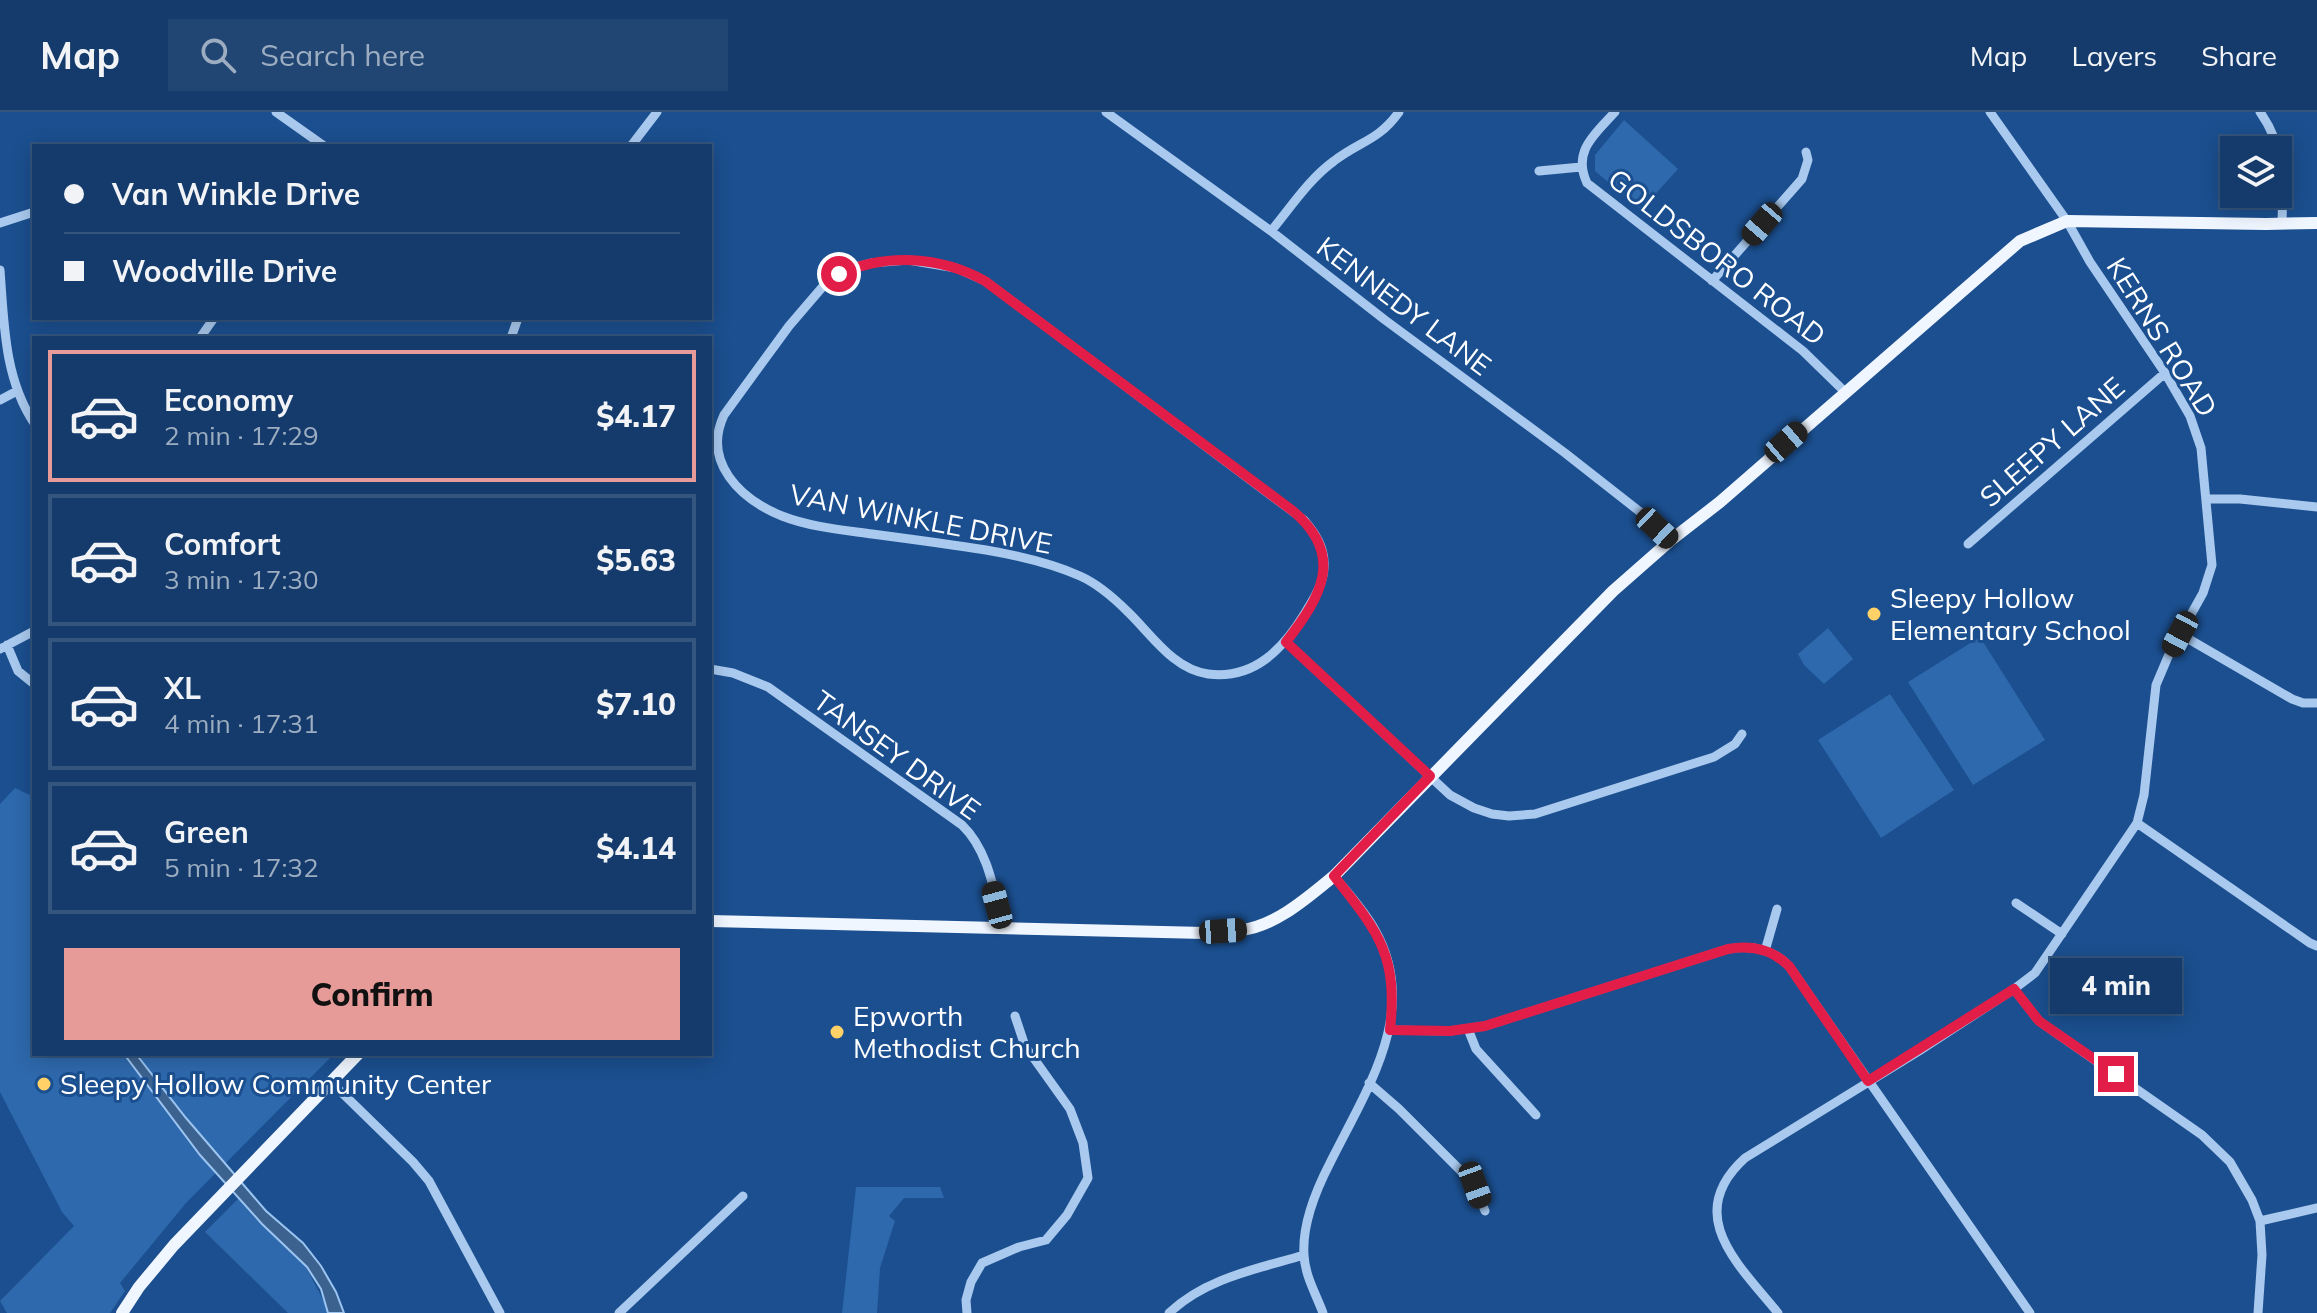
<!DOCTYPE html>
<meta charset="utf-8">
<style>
:root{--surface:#143b6b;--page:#214673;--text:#f1f3f6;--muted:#9dadc1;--line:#33557e;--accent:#e69b98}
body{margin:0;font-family:Mulish,sans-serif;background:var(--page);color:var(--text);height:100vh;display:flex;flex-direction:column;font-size:30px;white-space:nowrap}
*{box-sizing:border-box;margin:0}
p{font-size:26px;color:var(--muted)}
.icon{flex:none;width:44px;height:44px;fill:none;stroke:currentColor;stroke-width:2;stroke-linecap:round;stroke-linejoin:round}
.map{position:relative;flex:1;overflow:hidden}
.details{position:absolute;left:32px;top:224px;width:680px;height:720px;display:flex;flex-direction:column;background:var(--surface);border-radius:0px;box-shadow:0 4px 20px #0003,0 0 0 2px var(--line)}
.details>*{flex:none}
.hud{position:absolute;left:32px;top:32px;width:680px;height:176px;border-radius:0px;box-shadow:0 4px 20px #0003,0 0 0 2px var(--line);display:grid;align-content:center;height:176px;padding:0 32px;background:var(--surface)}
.fabs{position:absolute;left:2220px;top:24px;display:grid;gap:16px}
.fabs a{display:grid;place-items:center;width:72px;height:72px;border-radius:0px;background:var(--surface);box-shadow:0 4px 20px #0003,0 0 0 2px var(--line);font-size:40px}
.end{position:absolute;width:36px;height:36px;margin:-18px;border:10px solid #e11d48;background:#fff;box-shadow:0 0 0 4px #fff}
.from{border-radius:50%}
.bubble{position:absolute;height:56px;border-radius:0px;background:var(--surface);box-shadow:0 4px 20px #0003,0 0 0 2px var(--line);font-size:26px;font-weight:800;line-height:56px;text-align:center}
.car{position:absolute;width:24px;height:48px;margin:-24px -12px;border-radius:10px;box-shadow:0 0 6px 2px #0007;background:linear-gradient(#222 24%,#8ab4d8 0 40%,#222 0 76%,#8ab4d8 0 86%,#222 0)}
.hud b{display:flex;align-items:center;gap:28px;height:76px;font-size:30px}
.hud b+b{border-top:2px solid var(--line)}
.hud i{width:20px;height:20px;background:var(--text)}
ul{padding:14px 0 0;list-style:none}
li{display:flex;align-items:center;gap:24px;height:132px;margin:0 16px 12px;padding:0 16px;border:4px solid var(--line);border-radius:0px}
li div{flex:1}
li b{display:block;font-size:30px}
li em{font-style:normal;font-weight:800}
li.active{border-color:var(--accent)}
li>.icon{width:72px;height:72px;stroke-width:1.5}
.cta{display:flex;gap:16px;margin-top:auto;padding:16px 32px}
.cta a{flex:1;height:92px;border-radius:0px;background:var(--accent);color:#111;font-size:32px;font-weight:800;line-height:92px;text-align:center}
header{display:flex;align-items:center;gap:48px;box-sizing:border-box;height:112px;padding:0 40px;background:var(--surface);border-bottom:2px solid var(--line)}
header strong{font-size:38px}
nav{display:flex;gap:44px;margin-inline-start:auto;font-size:28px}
.search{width:560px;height:72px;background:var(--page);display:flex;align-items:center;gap:20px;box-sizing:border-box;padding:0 28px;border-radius:0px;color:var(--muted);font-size:30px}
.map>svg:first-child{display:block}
.green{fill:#2e69ad}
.water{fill:#3c6290;stroke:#9cc4f0;stroke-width:2}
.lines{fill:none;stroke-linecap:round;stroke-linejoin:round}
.minor{stroke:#a9c9ee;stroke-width:9}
.major{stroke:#f0f6ff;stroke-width:12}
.route{stroke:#e11d48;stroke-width:10}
.poi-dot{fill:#ffd166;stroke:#1b4f8f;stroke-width:3}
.labels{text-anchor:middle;stroke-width:6;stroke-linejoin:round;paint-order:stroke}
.street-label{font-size:28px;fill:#fff;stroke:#1b4f8f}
.poi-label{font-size:28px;fill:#fff;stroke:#1b4f8f;text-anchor:start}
</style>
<header>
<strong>Map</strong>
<div class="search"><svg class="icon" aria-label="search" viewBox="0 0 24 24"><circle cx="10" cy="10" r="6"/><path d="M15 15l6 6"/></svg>Search here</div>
<nav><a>Map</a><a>Layers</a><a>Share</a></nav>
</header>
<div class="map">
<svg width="2317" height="1201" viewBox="0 0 2317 1201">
<rect width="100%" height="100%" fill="#1b4f8f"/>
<!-- green -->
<path class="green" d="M1624 8 1678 57 1641 98 1595 59V43Z
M1828 516 1853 547 1824 572 1804 553 1798 542Z
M1980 525 2045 628 1973 673 1908 570Z
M1890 582 1954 678 1881 726 1818 628Z
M15 676 34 685V942H334L186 1091 120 1171 125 1179 110 1201H7L0 1189 74 1114 62 1100 0 980V692Z
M856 1075H940L944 1086H904L889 1104 895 1109 880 1156 877 1201H842Z
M246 1079 303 1131 297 1138 330 1201H288L205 1120Z"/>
<!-- water -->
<path class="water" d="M124 942H136L186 1006 266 1099 303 1131 321 1154 336 1180 344 1201H328L321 1177 307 1155 262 1112 200 1043Z"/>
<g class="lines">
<!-- minor -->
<path class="minor" d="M276 0 324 34
M1106 0 1271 119 1385 208 1565 341 1644 403 1671 428
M1615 0C1595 22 1572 39 1587 71L1803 239 1845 280
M2260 0C2286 37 2283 69 2282 111
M631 34 657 0
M1539 59 1581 55
M0 111 34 100
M1271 119C1291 95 1309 67 1334 49 1360 29 1378 29 1399 0
M908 148 956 156 985 169 1304 408C1315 421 1324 434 1324 451 1325 470 1314 486 1305 501 1283 537 1254 568 1208 562 1173 557 1152 523 1128 500 1114 486 1098 472 1080 464 1053 452 1015 443 986 438 948 432 910 427 872 422 843 418 810 415 782 404 740 387 702 350 724 303L789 214 825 172 855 155 871 151Z
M0 158C4 210 4 266 34 311
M1712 169 1802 67 1808 48 1806 40
M200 226 214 206
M511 226 518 206
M0 288 17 279
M2207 387H2240L2317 395
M1968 432 2165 261
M2180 522 2292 587 2303 591H2317
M1286 530 1450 683 1474 696 1492 702 1509 704 1535 702 1714 645 1735 632 1742 622
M7 533 18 559 34 572
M0 537 34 519
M710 557 733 561 768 575 962 713C989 739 994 780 1003 815
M2137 711 2310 831 2317 834
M2016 791 2062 822
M1765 839 1777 797
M2014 877 2039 909 2202 1023 2230 1050 2252 1088 2260 1109 2262 1143 2258 1201
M1468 917 1476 937 1536 1003
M1390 918 1450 919 1485 914 1728 837C1751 833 1773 837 1789 854L2030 1201
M331 970 413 1050 429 1069 500 1201
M1369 971 1399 997 1475 1073 1485 1099
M2260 1109 2317 1096
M619 1201 743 1084
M967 1201 966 1188 971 1170 982 1151 1019 1135 1046 1128 1067 1103 1088 1066 1083 1031 1070 997 1025 934 1015 904
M1169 1201C1206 1166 1257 1157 1304 1143
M1323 1201C1316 1182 1305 1164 1304 1143 1302 1113 1316 1078 1330 1051 1366 978 1421 899 1375 818 1364 798 1348 781 1334 764
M1778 1201C1739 1153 1682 1103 1745 1046L1919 939 2014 877 2035 861 2137 711 2144 683 2156 573 2170 540 2203 481 2212 453 2201 336 2190 304 2165 261 2090 150 2067 109 1990 0"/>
<!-- major -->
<path class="major" d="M710 809 1204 821C1216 820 1229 820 1242 818 1277 813 1307 786 1334 764L1613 479 1671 428 1720 390 2020 129 2067 109 2266 112 2317 111
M122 1201 139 1175 174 1133 358 942"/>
</g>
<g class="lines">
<!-- route -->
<path class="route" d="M839 162C886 141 940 144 985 169L1293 399C1345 443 1322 484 1286 530L1430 664 1334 764C1379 821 1398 843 1390 918L1450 919 1485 914 1728 837C1751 833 1772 837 1789 854L1868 969 2014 877 2039 909 2116 962"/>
</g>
<!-- markers -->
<g class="poi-dot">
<circle cx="1874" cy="502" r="8"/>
<circle cx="837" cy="920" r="8"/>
<circle cx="44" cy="972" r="8"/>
</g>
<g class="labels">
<!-- street labels -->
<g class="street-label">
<text transform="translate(1717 145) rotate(38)" y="10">GOLDSBORO ROAD</text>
<text transform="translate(1404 194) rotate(37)" y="10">KENNEDY LANE</text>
<text transform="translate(2162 225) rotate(58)" y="10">KERNS ROAD</text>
<text transform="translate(2052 330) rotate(-41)" y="10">SLEEPY LANE</text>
<text transform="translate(921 407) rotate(11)" y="10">VAN WINKLE DRIVE</text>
<text transform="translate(897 643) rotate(36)" y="10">TANSEY DRIVE</text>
</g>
<!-- poi labels -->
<g class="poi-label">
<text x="1890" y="496">Sleepy Hollow<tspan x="1890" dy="32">Elementary School</tspan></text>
<text x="853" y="914">Epworth<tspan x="853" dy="32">Methodist Church</tspan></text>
<text x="60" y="982">Sleepy Hollow Community Center</text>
</g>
</g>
</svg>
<div class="fabs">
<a><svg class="icon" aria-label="layers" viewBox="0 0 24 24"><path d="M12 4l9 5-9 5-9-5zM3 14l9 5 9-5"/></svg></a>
</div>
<i class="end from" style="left:839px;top:162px"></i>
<i class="end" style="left:2116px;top:962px"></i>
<div class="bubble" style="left:2050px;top:846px;width:132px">4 min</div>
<i class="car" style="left:1762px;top:112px;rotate:221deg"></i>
<i class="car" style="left:1786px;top:330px;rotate:49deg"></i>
<i class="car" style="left:1657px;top:416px;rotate:133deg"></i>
<i class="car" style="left:2180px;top:522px;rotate:208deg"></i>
<i class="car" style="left:997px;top:793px;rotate:345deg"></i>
<i class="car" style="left:1223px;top:819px;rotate:86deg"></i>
<i class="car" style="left:1475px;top:1073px;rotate:160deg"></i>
<div class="hud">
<b><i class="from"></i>Van Winkle Drive</b>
<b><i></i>Woodville Drive</b>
</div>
<section class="details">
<ul>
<li class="active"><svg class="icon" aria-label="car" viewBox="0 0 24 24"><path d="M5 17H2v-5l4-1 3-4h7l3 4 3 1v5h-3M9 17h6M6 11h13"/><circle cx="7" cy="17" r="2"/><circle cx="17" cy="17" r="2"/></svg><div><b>Economy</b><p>2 min · 17:29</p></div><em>$4.17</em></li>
<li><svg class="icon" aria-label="car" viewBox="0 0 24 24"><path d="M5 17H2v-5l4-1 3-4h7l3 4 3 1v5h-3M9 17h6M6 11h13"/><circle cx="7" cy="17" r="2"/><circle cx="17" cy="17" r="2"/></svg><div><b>Comfort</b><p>3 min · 17:30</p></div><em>$5.63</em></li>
<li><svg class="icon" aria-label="car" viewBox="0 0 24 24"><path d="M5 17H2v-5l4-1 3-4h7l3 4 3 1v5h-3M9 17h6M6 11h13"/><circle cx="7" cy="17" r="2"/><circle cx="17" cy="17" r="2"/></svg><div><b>XL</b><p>4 min · 17:31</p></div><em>$7.10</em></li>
<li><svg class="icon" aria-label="car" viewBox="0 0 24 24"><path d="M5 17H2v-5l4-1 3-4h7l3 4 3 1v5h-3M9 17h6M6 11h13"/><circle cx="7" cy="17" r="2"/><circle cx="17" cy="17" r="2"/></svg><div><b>Green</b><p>5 min · 17:32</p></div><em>$4.14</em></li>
</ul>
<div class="cta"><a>Confirm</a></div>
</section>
</div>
